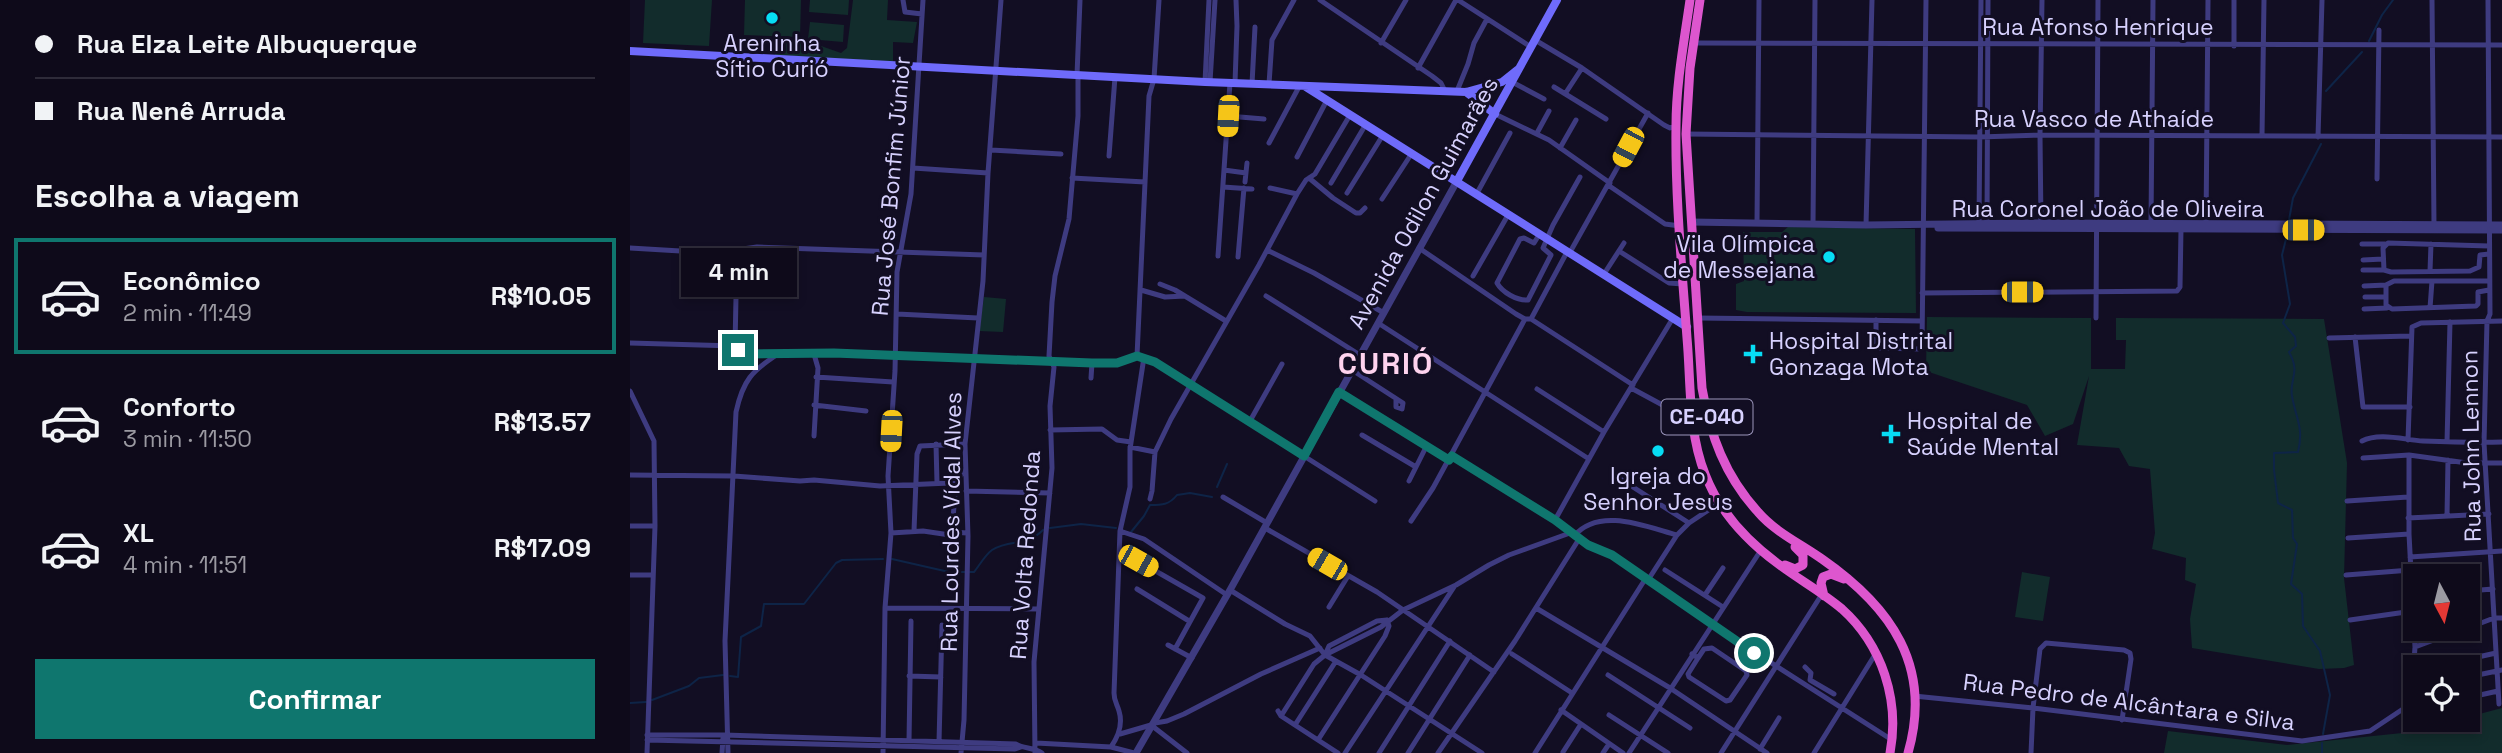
<!DOCTYPE html>
<html lang="pt">
<meta charset="utf-8">
<style>
:root{--surface:#0e0a1a;--page:#171323;--text:#f1f3f6;--muted:#9b9aa2;--line:#2e2b39;--accent:#0f766e}
body{margin:0;font-family:"Space Grotesk",sans-serif;background:var(--page);color:var(--text);height:100vh;display:flex;flex-direction:column;font-size:26px;white-space:nowrap}
*{box-sizing:border-box;margin:0}
p{font-size:23px;color:var(--muted)}
.icon{flex:none;width:38px;height:38px;fill:none;stroke:currentColor;stroke-width:2;stroke-linecap:round;stroke-linejoin:round}
.map{position:relative;flex:1;overflow:hidden}
.details{display:flex;flex-direction:column;background:var(--surface);width:630px}
.details>*{flex:none}
.guide{display:grid;align-content:center;height:154px;padding:0 35px;background:var(--surface)}
.needle{width:46px;rotate:173deg}
.fabs{position:absolute;left:1773px;top:564px;display:grid;gap:14px}
.fabs a{display:grid;place-items:center;width:77px;height:77px;border-radius:0px;background:var(--surface);box-shadow:0 4px 10px #0003,0 0 0 2px var(--line);font-size:35px}
.end{position:absolute;width:32px;height:32px;margin:-16px;border:9px solid #0f766e;background:#fff;box-shadow:0 0 0 4px #fff}
.from{border-radius:50%}
.bubble{position:absolute;height:49px;border-radius:0px;background:var(--surface);box-shadow:0 4px 10px #0003,0 0 0 2px var(--line);font-size:23px;font-weight:700;line-height:49px;text-align:center}
.car{position:absolute;width:21px;height:42px;margin:-21px -10px;border-radius:9px;box-shadow:0 0 5px 2px #0007;background:linear-gradient(#f5c518 24%,#345 0 40%,#f5c518 0 76%,#345 0 86%,#f5c518 0)}
.guide b{display:flex;align-items:center;gap:24px;height:66px;font-size:26px}
.guide b+b{border-top:2px solid var(--line)}
.guide i{width:18px;height:18px;background:var(--text)}
ul{padding:0;list-style:none}
li{display:flex;align-items:center;gap:21px;height:116px;margin:0 14px 10px;padding:0 21px;border:4px solid transparent;border-radius:0px}
li div{flex:1}
li b{display:block;font-size:26px}
li em{font-style:normal;font-weight:700}
li.active{border-color:var(--accent)}
li>.icon{width:63px;height:63px;stroke-width:1.5}
h2{padding:0 35px;font-size:32px;line-height:84px}
.cta{display:flex;gap:14px;margin-top:auto;padding:14px 35px}
.cta a{flex:1;height:80px;border-radius:0px;background:var(--accent);color:#fff;font-size:28px;font-weight:700;line-height:80px;text-align:center}
main{display:flex;flex:1;min-height:0}
.map>svg:first-child{display:block}
.green{fill:#122c2c}
.lines{fill:none;stroke-linecap:round;stroke-linejoin:round}
.stream{stroke:#0e2447;stroke-width:2}
.minor{stroke:#3e3b80;stroke-width:5}
.tertiary{stroke:#3e3b80;stroke-width:7}
.secondary{stroke:#6f6bfb;stroke-width:8}
.trunk{stroke:#dd56ce;stroke-width:9}
.route{stroke:#0f766e;stroke-width:9}
.poi-dot{fill:#07dcf4;stroke:#120e23;stroke-width:2.5}
.labels{text-anchor:middle;stroke-width:6;stroke-linejoin:round;paint-order:stroke}
.shield{fill:#120e23;stroke:#9c96bc;stroke-width:2}
.shield-label{font-size:21px;font-weight:bold;fill:#d7d1fe}
.street-label{font-size:23px;fill:#d7d1fe;stroke:#120e23}
.poi-label{font-size:23px;fill:#d7d1fe;stroke:#120e23}
.district-label{font-size:30px;font-weight:bold;letter-spacing:2px;fill:#fed3ee;stroke:#120e23}
</style>
<main>
<section class="details">
<div class="guide">
<b><i class="from"></i>Rua Elza Leite Albuquerque</b>
<b><i></i>Rua Nenê Arruda</b>
</div>
<h2>Escolha a viagem</h2>
<ul>
<li class="active"><svg class="icon" aria-label="car" viewBox="0 0 24 24"><path d="M5 17H2v-5l4-1 3-4h7l3 4 3 1v5h-3M9 17h6M6 11h13"/><circle cx="7" cy="17" r="2"/><circle cx="17" cy="17" r="2"/></svg><div><b>Econômico</b><p>2 min · 11:49</p></div><em>R$10.05</em></li>
<li><svg class="icon" aria-label="car" viewBox="0 0 24 24"><path d="M5 17H2v-5l4-1 3-4h7l3 4 3 1v5h-3M9 17h6M6 11h13"/><circle cx="7" cy="17" r="2"/><circle cx="17" cy="17" r="2"/></svg><div><b>Conforto</b><p>3 min · 11:50</p></div><em>R$13.57</em></li>
<li><svg class="icon" aria-label="car" viewBox="0 0 24 24"><path d="M5 17H2v-5l4-1 3-4h7l3 4 3 1v5h-3M9 17h6M6 11h13"/><circle cx="7" cy="17" r="2"/><circle cx="17" cy="17" r="2"/></svg><div><b>XL</b><p>4 min · 11:51</p></div><em>R$17.09</em></li>
</ul>
<div class="cta"><a>Confirmar</a></div>
</section>
<div class="map">
<svg width="1872" height="753" viewBox="0 0 1872 753">
<rect width="100%" height="100%" fill="#120e23"/>
<!-- green -->
<path class="green" d="M15 0H82L79 46 13 43Z
M115 0H171L170 37 114 35Z
M180 0H219L218 15 179 12Z
M223 0H258L257 20 287 22 283 43 263 42V62L145 55V41L174 40 211 53 217 48Z
M180 22 214 25 213 42 178 39Z
M1158 227 1285 229 1286 313 1117 312 1106 310V284L1114 281 1113 232H1152Z
M354 297 376 299 373 332 349 331Z
M1297 317 1461 318V369H1495L1496 340H1486V318L1694 319 1717 463 1714 578 1724 665 1714 668 1689 669 1562 648 1560 619 1566 584 1555 580 1556 558 1522 549 1525 533 1520 469 1499 466 1489 448 1447 445 1459 376 1443 424 1415 436 1397 405 1296 371Z
M1392 572 1420 577 1413 621 1385 617Z
M1872 708V753H1534L1538 731 1657 745 1772 733 1827 719H1838V717Z"/>
<g class="lines">
<!-- stream -->
<path class="stream" d="M1739 41 1752 15 1763 0
M1696 91 1732 52
M1659 220 1663 198 1691 144
M1657 235 1652 255 1660 304 1653 323 1665 337 1666 346 1659 352C1671 373 1659 379 1662 396 1666 419 1674 428 1668 452L1644 453V470L1648 503 1662 510 1663 538 1667 544 1661 584 1672 594 1673 626 1690 651 1700 695 1693 734
M587 487 597 464
M420 528 451 524 486 528
M501 532 514 516 520 505C532 505 539 505 547 495L560 493 582 497
M262 559 319 572H335
M340 572H344C349 566 355 555 362 550 381 538 395 548 413 530
M100 676 108 677 111 637 131 626 134 604H174L206 563 212 560 253 559
M22 700 59 686 69 678 93 675
M0 703 16 702
M1692 743V753"/>
<!-- minor -->
<path class="minor" d="M273 0 275 12 292 14
M690 0 802 76 811 83 815 91
M828 0 901 47
M1802 0 1804 225
M1858 0 1860 314 1857 321 1854 443 1869 704
M905 40 952 68 1034 125 1040 128 1046 126
M751 43 776 0
M1064 43 1872 45
M1604 46V0
M788 68 826 0
M447 75 450 0
M575 82 579 0
M580 82 585 0
M882 82 914 99
M605 83 607 26 606 0
M622 84 625 27
M639 84 642 40 664 0
M924 87 976 119
M827 91 838 64 844 43 857 19
M935 94 952 68
M865 114 919 140 980 183
M598 116 634 119
M907 133 919 111
M1056 134 1349 137 1410 135 1872 137
M1632 136 1634 0
M1688 137 1692 0
M639 143 670 85
M930 148 946 120
M361 150 431 154
M479 156 485 77
M667 157 697 100
M283 168 358 173
M594 170 616 173
M442 178 515 182
M679 178 703 198 726 213H730L735 208
M1747 179 1749 30
M615 182 617 163
M701 183 736 124
M978 185 1035 224 1050 226
M593 187 622 189
M640 188 667 194
M717 193 753 135
M846 195 880 133
M752 199 782 153
M1127 223 1129 0
M1183 224 1185 0
M1349 224 1351 0
M1521 224 1523 0
M1236 225 1242 0
M1357 225 1358 0
M1411 225 1410 135 1412 0
M1576 226 1578 0
M909 235 904 243 894 238 890 239 867 283C872 292 887 301 898 300L921 255 913 248 923 225 950 177
M1732 244H1755
M1859 246 1758 243 1753 248 1754 270 1761 272 1840 271 1849 267 1850 255 1859 254
M0 248 84 253 127 247 354 255
M789 248 886 314 895 319H901L1003 385
M637 250 684 273 754 313
M989 251 1039 283 1053 284
M939 254 1018 113
M588 256 600 83
M608 257 614 188
M1733 260 1753 259
M1733 270H1754
M1800 271 1801 244
M974 274 994 243
M843 276 878 215
M1859 281H1764L1756 285V305L1762 309 1846 306 1848 304V292L1859 290
M530 284 545 290 596 321
M1734 286 1756 285
M511 290 535 297 555 296
M1292 293 1547 291 1550 287 1551 229
M636 296 730 355
M1735 297H1755
M1800 308 1802 281
M1734 309 1757 308
M267 314 348 318
M1068 318 1292 321
M1466 318 1468 0
M901 319 937 252
M1246 320V343L1250 348 1288 349 1292 346 1296 0
M748 323 959 459
M1725 337 1733 407H1780
M1699 338 1781 336
M0 343 105 346 111 352 118 354 204 353 462 363 489 362 507 356 525 362 745 501
M105 346 107 249
M507 356 519 96 524 79 529 0
M722 370 773 403 772 409 766 407V399
M186 377 263 382
M461 378 462 363
M1001 388 1064 422
M907 389 974 432
M0 391 24 441 25 526 17 753
M709 392 819 460
M184 405 236 411
M620 421 652 364
M420 430 472 429 487 440 501 442
M732 435 786 467
M184 436 188 368 184 354
M1778 440 1782 327 1791 323 1872 321
M1732 441C1749 432 1775 440 1793 441 1819 442 1846 443 1872 442
M1817 442 1820 322
M306 444 307 483
M500 447 525 452
M1779 455V534L1785 647 1782 689 1784 702
M822 456 925 520 958 545 982 555 1082 625 1262 740
M1733 458 1779 455 1837 463H1872
M0 475 104 476 170 481 184 480 250 486 320 483 328 479 335 470
M992 480 1059 523
M779 481 796 447
M336 491 420 493
M593 497 637 523
M520 499 522 491 525 452 541 419 629 265 667 194 676 180 685 174 720 115
M1717 501 1778 497
M1817 516 1818 460
M1778 518 1859 514
M925 520 974 432 1043 318
M781 521 803 488 895 319
M0 526H25
M635 528 747 592 864 672
M284 531 287 454 290 446 335 444
M490 531 514 539 597 595
M322 532 326 480
M261 533 293 531 320 535 322 532 337 533
M944 536C969 506 1017 527 1047 535
M1718 538 1779 534
M1780 557 1872 551
M508 561 573 598 545 649
M1035 570 1093 607
M0 575H23
M1716 575 1781 570
M507 589 559 621
M600 590 655 624 680 636 695 655 731 675 852 753
M1838 591 1863 589
M1075 595 1093 568
M699 607 718 576
M255 608 408 609
M906 608 1040 688 1137 753
M1720 620 1783 611
M1838 628 1864 618H1872
M538 645 562 658
M1785 647 1836 628
M882 654 942 693
M1062 654 1068 658 1074 649 1082 648 1116 671 1117 675 1100 700 1096 701 1059 677 1058 674 1068 658
M695 655 751 627 773 610 826 585 859 565 879 555 940 533
M1848 657 1866 653
M1175 667 1181 673 1180 680 1204 694
M1812 667 1820 665
M978 675 1060 728
M279 676 311 677
M1838 677 1872 670
M1284 696 1403 708 1672 741 1740 731 1785 701
M1841 697 1868 691
M931 710 993 753
M648 711 651 716 708 753
M979 715 1038 753
M651 716 684 664 695 655 699 646 747 621 757 620
M525 723 537 721 554 714 631 674 690 648
M665 725 706 661
M490 734 521 725 557 753
M17 735H94L386 744C394 749 403 747 412 753
M17 740 385 749 391 747
M688 740 755 636 759 626 757 620
M279 741 281 621
M309 742 312 625
M406 743 481 747 504 753
M481 747C488 737 493 724 489 711 487 704 484 701 484 693L490 531 500 487V449L514 357
M1130 749 1149 718
M933 752 951 724
M92 753 93 738
M98 753 95 641 106 412C113 380 122 371 148 354
M253 753 255 608 261 533 258 476 265 371 267 272 281 194 293 0
M331 753 334 720 338 536 335 444 353 281 358 173 371 0
M405 753 404 662 422 468 420 406 424 367 419 356 422 302 425 276 439 219 448 116V75
M715 753 824 587
M749 753 820 641
M778 753 840 655
M808 753 885 641 949 539
M905 753 1014 581 1020 577 1047 535 1059 523 1089 503
M973 753 979 744
M999 753 1131 550
M1091 753 1192 594
M1184 753 1246 653
M1401 753 1403 708 1410 649 1416 643 1494 650 1500 653 1501 659 1492 720"/>
<!-- tertiary -->
<path class="tertiary" d="M1061 222 1236 225 1411 223 1872 225
M1308 228 1872 230
M506 753 600 590 827 181"/>
<!-- secondary -->
<path class="secondary" d="M0 51 575 82 836 92 872 82 887 70
M676 87 1057 327
M836 92 865 114
M827 181 927 0"/>
<!-- trunk -->
<path class="trunk" d="M1060 0C1054 42 1046 84 1046 126 1045 196 1052 269 1057 338 1061 382 1058 432 1075 474 1089 511 1116 540 1147 563 1168 579 1192 592 1212 609 1252 645 1270 700 1260 753
M1070 0 1060 68 1056 134 1072 388C1080 435 1095 476 1128 512 1145 532 1171 544 1192 559 1261 607 1303 666 1278 753
M1155 565 1165 569 1173 565V555L1165 547
M1194 596 1191 583 1193 577 1201 574 1214 579"/>
</g>
<g class="lines">
<!-- route -->
<path class="route" d="M108 350 118 354 204 353 462 363H487L507 356 525 362 674 456 709 392 819 460 822 456 925 520 958 545 982 555 1124 653"/>
</g>
<!-- markers -->
<g class="poi-dot">
<circle cx="142" cy="18" r="7"/>
<circle cx="1199" cy="257" r="7"/>
<path d="M1119.5 343.5h7v7h7v7h-7v7h-7v-7h-7v-7h7z"/>
<path d="M1257.5 423.5h7v7h7v7h-7v7h-7v-7h-7v-7h7z"/>
<circle cx="1028" cy="451" r="7"/>
</g>
<g class="labels">
<!-- shield labels -->
<rect class="shield" x="1031.5" y="399.5" width="91" height="35" rx="5"/>
<g class="shield-label">
<text x="1077" y="424">CE-040</text>
</g>
<!-- street labels -->
<g class="street-label">
<text x="1468" y="35">Rua Afonso Henrique</text>
<text x="1464" y="127">Rua Vasco de Athaíde</text>
<text transform="translate(261 186) rotate(-85)" y="8">Rua José Bonfim Júnior</text>
<text transform="translate(793 203) rotate(-61)" y="8">Avenida Odilon Guimarães</text>
<text x="1478" y="217">Rua Coronel João de Oliveira</text>
<text transform="translate(1841 446) rotate(-91)" y="8">Rua John Lennon</text>
<text transform="translate(321 522) rotate(-89)" y="8">Rua Lourdes Vídal Alves</text>
<text transform="translate(395 555) rotate(-86)" y="8">Rua Volta Redonda</text>
<text transform="translate(1499 702) rotate(7)" y="8">Rua Pedro de Alcântara e Silva</text>
</g>
<!-- poi labels -->
<g class="poi-label">
<text x="142" y="51">Areninha<tspan x="142" dy="26">Sítio Curió</tspan></text>
<text x="1185" y="252" text-anchor="end">Vila Olímpica<tspan x="1185" dy="26">de Messejana</tspan></text>
<text x="1139" y="349" text-anchor="start">Hospital Distrital<tspan x="1139" dy="26">Gonzaga Mota</tspan></text>
<text x="1277" y="429" text-anchor="start">Hospital de<tspan x="1277" dy="26">Saúde Mental</tspan></text>
<text x="1028" y="484">Igreja do<tspan x="1028" dy="26">Senhor Jesus</tspan></text>
</g>
<!-- district labels -->
<g class="district-label">
<text x="756" y="374">CURIÓ</text>
</g>
</g>
</svg>
<div class="fabs">
<a><svg class="needle" viewBox="-14 -14 28 28"><path d="M0-13l5 13h-10z" fill="#e53935"/><path d="M0 13l5-13h-10z" fill="#9b9aa2"/></svg></a>
<a><svg class="icon" aria-label="locate" viewBox="0 0 24 24"><circle cx="12" cy="12" r="6"/><path d="M12 2v4M12 18v4M2 12h4M18 12h4"/></svg></a>
</div>
<i class="end from" style="left:1124px;top:653px"></i>
<i class="end" style="left:108px;top:350px"></i>
<div class="bubble" style="left:51px;top:248px;width:116px">4 min</div>
<i class="car" style="left:598px;top:116px;rotate:183deg"></i>
<i class="car" style="left:998px;top:147px;rotate:208deg"></i>
<i class="car" style="left:1673px;top:230px;rotate:90deg"></i>
<i class="car" style="left:1392px;top:292px;rotate:90deg"></i>
<i class="car" style="left:261px;top:431px;rotate:183deg"></i>
<i class="car" style="left:508px;top:561px;rotate:119deg"></i>
<i class="car" style="left:697px;top:564px;rotate:300deg"></i>
</div>
</main>
